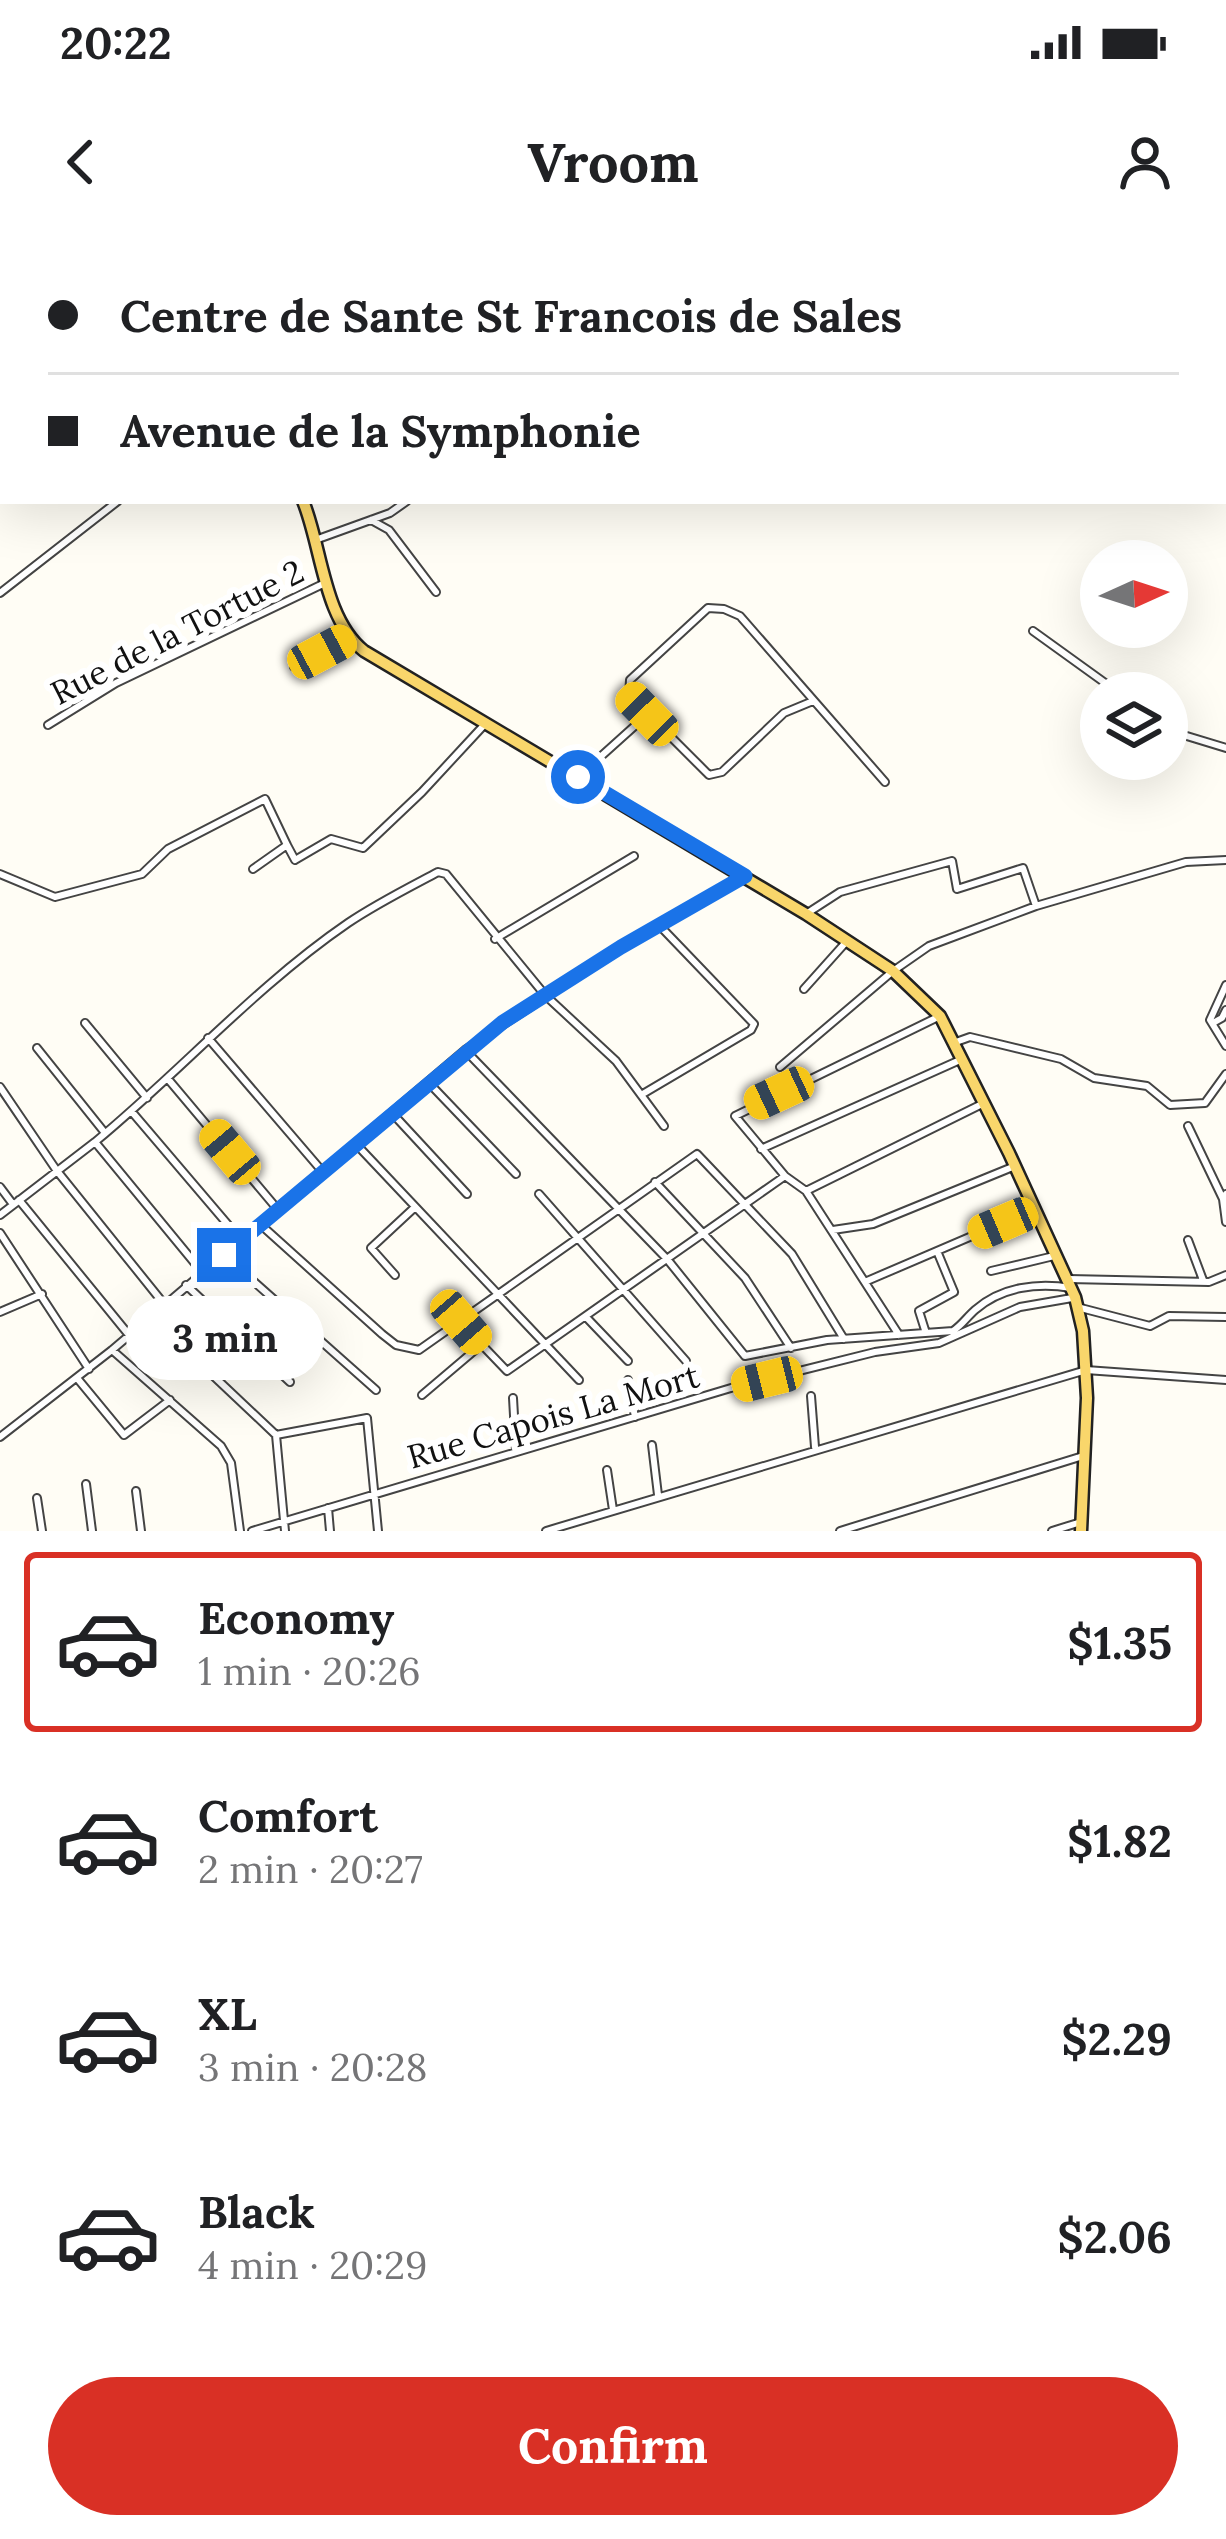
<!DOCTYPE html>
<meta charset="utf-8">
<style>
:root{--surface:#fff;--page:#f2f2f2;--text:#202124;--muted:#757577;--line:#e0e0e0;--accent:#d93025}
body{margin:0;font-family:Lora,serif;background:var(--page);color:var(--text);height:100vh;display:flex;flex-direction:column;font-size:45px;white-space:nowrap}
*{box-sizing:border-box;margin:0}
p{font-size:39px;color:var(--muted)}
.icon{flex:none;width:66px;height:66px;fill:none;stroke:currentColor;stroke-width:2;stroke-linecap:round;stroke-linejoin:round}
.map{position:relative;height:1291px;overflow:hidden}
.details{display:flex;flex-direction:column;background:var(--surface);flex:1}
.details>*{flex:none}
.banner{position:absolute;left:0px;top:0px;width:1227px;height:264px;box-shadow:0 12px 48px #0002;display:grid;align-content:center;height:264px;padding:0 48px;background:var(--surface)}
.needle{width:78px;rotate:87deg}
.buttons{position:absolute;left:1080px;top:300px;display:grid;gap:24px}
.buttons a{display:grid;place-items:center;width:108px;height:108px;border-radius:50%;background:var(--surface);box-shadow:0 12px 48px #0002;font-size:60px}
.end{position:absolute;width:54px;height:54px;margin:-27px;border:15px solid #1a73e8;background:#fff;box-shadow:0 0 0 6px #fff}
.from{border-radius:50%}
.bubble{position:absolute;height:84px;border-radius:42px;background:var(--surface);box-shadow:0 12px 48px #0002;font-size:39px;font-weight:800;line-height:84px;text-align:center}
.car{position:absolute;width:36px;height:72px;margin:-36px -18px;border-radius:15px;box-shadow:0 0 9px 3px #0007;background:linear-gradient(#f5c518 24%,#345 0 40%,#f5c518 0 76%,#345 0 86%,#f5c518 0)}
.banner b{display:flex;align-items:center;gap:42px;height:114px;font-size:45px}
.banner b+b{border-top:3px solid var(--line)}
.banner i{width:30px;height:30px;background:var(--text)}
ul{padding:21px 0 0;list-style:none}
li{display:flex;align-items:center;gap:36px;height:180px;margin:0 24px 18px;padding:0 24px;border:6px solid transparent;border-radius:12px}
li div{flex:1}
li b{display:block;font-size:45px}
li em{font-style:normal;font-weight:800}
li.selected{border-color:var(--accent)}
li>.icon{width:108px;height:108px;stroke-width:1.5}
.action{display:flex;gap:24px;margin-top:auto;padding:24px 48px}
.action a{flex:1;height:138px;border-radius:72px;background:var(--accent);color:#fff;font-size:48px;font-weight:800;line-height:138px;text-align:center}
.status{display:flex;justify-content:space-between;align-items:center;height:84px;padding:0 60px;background:var(--surface);direction:ltr}
.status svg{height:33px;fill:currentColor}
header{display:flex;justify-content:space-between;align-items:center;height:156px;padding:0 48px;background:var(--surface);font-size:54px;font-weight:800}
.map>svg:first-child{display:block}
.lines{fill:none;stroke-linecap:round;stroke-linejoin:round}
.street-casing{stroke:#444;stroke-width:10}
.primary-casing{stroke:#222;stroke-width:15}
.street{stroke:#fff;stroke-width:6}
.primary{stroke:#f9d66b;stroke-width:10}
.route{stroke:#1a73e8;stroke-width:15}
.labels{text-anchor:middle;stroke-width:12;stroke-linejoin:round;paint-order:stroke}
.street-label{font-size:33px;fill:#111;stroke:#fff}
</style>
<div class="status"><b>20:22</b><svg viewBox="0 0 49 12"><path d="M0 12V9h3v3zM5 12V6h3v6zM10 12V3h3v9zM15 12V0h3v12zM26 1h20v11H26zM47 4h2v5h-2z"/></svg></div>
<header><svg class="icon" aria-label="back" viewBox="0 0 24 24"><path d="M15 5l-7 7 7 7"/></svg>Vroom<svg class="icon" aria-label="person" viewBox="0 0 24 24"><circle cx="12" cy="8" r="4"/><path d="M4 21q1-7 8-7t8 7"/></svg></header>
<div class="map">
<svg width="1226" height="1291" viewBox="0 0 1226 1291">
<rect width="100%" height="100%" fill="#fffdf5"/>
<g class="lines">
<defs>
<path id="street" d="M228 0 229 3
M685 0 687 3
M835 0 836 3
M897 0 902 3
M95 3 99 0
M340 3 346 0
M721 3 727 0
M0 97 3 94
M0 191 3 194
M0 203 3 200
M371 280 389 290 436 352
M318 299 390 273 407 261
M0 353 118 261
M1033 391 1119 453
M294 427 349 398
M648 474 709 535 722 532 784 473 813 461
M48 485 116 443 325 343
M1167 490 1226 508
M578 537 648 474 629 455 630 440 708 368 724 369 740 376 885 542
M253 629 287 605 295 620 331 599 363 608 422 552 485 484
M0 634 55 657 142 634 168 609 265 559 287 605
M806 674 840 652 952 621 957 649 1023 628 1036 666
M495 699 634 616
M1226 745 1210 780 1226 806
M804 749 847 701
M85 783 147 858
M1213 783 1222 778 1226 770
M208 798 322 931
M956 802 970 797 1061 819 1094 838 1147 846 1170 865 1205 863 1226 834
M37 808 105 893
M465 810 667 1019 745 1116 827 1100 953 1091C962 1085 967 1077 975 1070 1001 1047 1038 1042 1071 1048
M780 827 893 731 929 706 1036 666 1186 622 1226 620
M168 839 279 971
M428 842 516 934
M0 847 57 931 164 1064
M641 855 751 790 754 784 659 685
M132 872 241 1000
M392 873 467 954
M1188 886 1223 959
M356 904 579 1140
M761 909 960 820
M655 942 745 1038 791 1108
M0 947 12 963
M806 951 982 864
M539 954 686 1121
M1226 954 1223 959 1226 982
M19 960 129 1095
M0 975 95 902
M261 985 382 1094 396 1105 419 1110 697 914 792 1014 844 1099
M833 990 873 984 1015 926
M0 993 89 1129
M1188 1000 1203 1040
M224 1015 376 1150
M991 1031 1054 1016
M202 1032 95 902C181 831 256 746 348 683 376 664 408 648 438 632L446 634 545 755 616 821 664 886
M395 1035 371 1008 414 968
M1069 1039 1209 1042 1226 1035
M867 1041 1035 969
M186 1045 290 1142
M1077 1067 1150 1086 1169 1076 1226 1077
M0 1072 42 1054
M150 1076 276 1195 285 1291
M586 1077 628 1121
M461 1083 507 1131 785 936
M925 1090 919 1071 954 1052 937 1011
M899 1095 806 951 785 936 735 876 940 776
M112 1110 221 1206 231 1223 240 1291
M77 1138 124 1195 170 1160
M628 1140 635 1177
M422 1155 481 1105
M811 1156 815 1207
M513 1158 516 1211
M276 1195 367 1178 378 1291
M0 1197 112 1110 465 810 621 707 742 638
M652 1205 658 1255
M607 1230 613 1270
M86 1244 92 1291
M136 1251 141 1291
M37 1258 42 1291
M328 1268 330 1291
M252 1291 731 1148 875 1112 939 1103 1020 1067 1072 1058
M546 1291 1086 1130 1226 1140
M840 1291 1083 1216
M1052 1291 1081 1282"/>
<path id="primary" d="M66 0 68 3
M303 261C322 307 323 378 364 411L806 674 893 731 940 776 1009 913 1075 1057 1083 1091 1087 1158 1081 1291"/>
</defs>
<!-- street casing -->
<use href="#street" class="street-casing"/>
<!-- primary casing -->
<use href="#primary" class="primary-casing"/>
<!-- street -->
<use href="#street" class="street"/>
<!-- primary -->
<use href="#primary" class="primary"/>
</g>
<g class="lines">
<!-- route -->
<path class="route" d="M224 1015 503 782 621 707 745 636 578 537"/>
</g>
<g class="labels">
<!-- street labels -->
<g class="street-label">
<text transform="translate(177 392) rotate(-27)" y="12">Rue de la Tortue 2</text>
<text transform="translate(553 1176) rotate(-16)" y="12">Rue Capois La Mort</text>
</g>
</g>
</svg>
<div class="buttons">
<a><svg class="needle" viewBox="-14 -14 28 28"><path d="M0-13l5 13h-10z" fill="#e53935"/><path d="M0 13l5-13h-10z" fill="#757577"/></svg></a>
<a><svg class="icon" aria-label="layers" viewBox="0 0 24 24"><path d="M12 4l9 5-9 5-9-5zM3 14l9 5 9-5"/></svg></a>
</div>
<i class="end from" style="left:578px;top:537px"></i>
<i class="end" style="left:224px;top:1015px"></i>
<div class="bubble" style="left:126px;top:1056px;width:198px">3 min</div>
<i class="car" style="left:322px;top:412px;rotate:62deg"></i>
<i class="car" style="left:647px;top:474px;rotate:316deg"></i>
<i class="car" style="left:779px;top:853px;rotate:245deg"></i>
<i class="car" style="left:230px;top:912px;rotate:320deg"></i>
<i class="car" style="left:1003px;top:983px;rotate:247deg"></i>
<i class="car" style="left:461px;top:1082px;rotate:139deg"></i>
<i class="car" style="left:767px;top:1139px;rotate:256deg"></i>
<div class="banner">
<b><i class="from"></i>Centre de Sante St Francois de Sales</b>
<b><i></i>Avenue de la Symphonie</b>
</div>
</div>
<section class="details">
<ul>
<li class="selected"><svg class="icon" aria-label="car" viewBox="0 0 24 24"><path d="M5 17H2v-5l4-1 3-4h7l3 4 3 1v5h-3M9 17h6M6 11h13"/><circle cx="7" cy="17" r="2"/><circle cx="17" cy="17" r="2"/></svg><div><b>Economy</b><p>1 min · 20:26</p></div><em>$1.35</em></li>
<li><svg class="icon" aria-label="car" viewBox="0 0 24 24"><path d="M5 17H2v-5l4-1 3-4h7l3 4 3 1v5h-3M9 17h6M6 11h13"/><circle cx="7" cy="17" r="2"/><circle cx="17" cy="17" r="2"/></svg><div><b>Comfort</b><p>2 min · 20:27</p></div><em>$1.82</em></li>
<li><svg class="icon" aria-label="car" viewBox="0 0 24 24"><path d="M5 17H2v-5l4-1 3-4h7l3 4 3 1v5h-3M9 17h6M6 11h13"/><circle cx="7" cy="17" r="2"/><circle cx="17" cy="17" r="2"/></svg><div><b>XL</b><p>3 min · 20:28</p></div><em>$2.29</em></li>
<li><svg class="icon" aria-label="car" viewBox="0 0 24 24"><path d="M5 17H2v-5l4-1 3-4h7l3 4 3 1v5h-3M9 17h6M6 11h13"/><circle cx="7" cy="17" r="2"/><circle cx="17" cy="17" r="2"/></svg><div><b>Black</b><p>4 min · 20:29</p></div><em>$2.06</em></li>
</ul>
<div class="action"><a>Confirm</a></div>
</section>
